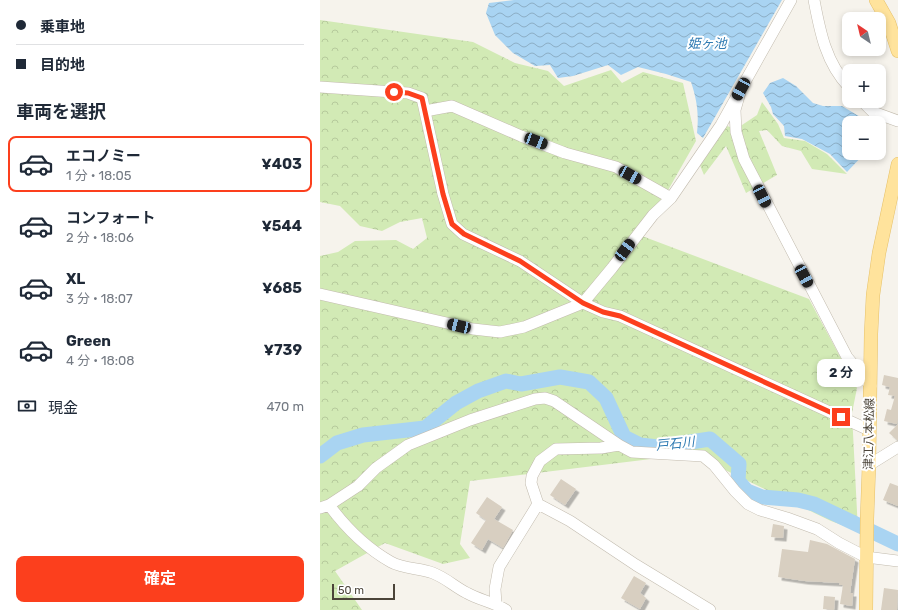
<!DOCTYPE html>
<html lang="ja">
<meta charset="utf-8">
<style>
:root{--surface:#fff;--page:#f6f6f7;--text:#1f2937;--muted:#747a83;--line:#e0e1e3;--accent:#fc3f1d}
body{margin:0;font-family:Rubik,"Noto Sans JP",sans-serif;background:var(--page);color:var(--text);height:100vh;display:flex;flex-direction:column;font-size:15px;white-space:nowrap}
*{box-sizing:border-box;margin:0}
p{font-size:13px;color:var(--muted)}
.icon{flex:none;width:22px;height:22px;fill:none;stroke:currentColor;stroke-width:2;stroke-linecap:round;stroke-linejoin:round}
.map{position:relative;flex:1;overflow:hidden}
.panel{display:flex;flex-direction:column;background:var(--surface);width:320px}
.panel>*{flex:none}
.guide{display:grid;align-content:center;height:88px;padding:0 16px;background:var(--surface)}
.needle{width:26px;rotate:325deg}
.controls{position:absolute;left:522px;top:12px;display:grid;gap:8px}
.controls a{display:grid;place-items:center;width:44px;height:44px;border-radius:8px;background:var(--surface);box-shadow:0 2px 6px #0003;font-size:20px}
.scale{position:absolute;left:12px;bottom:10px;width:63px;box-sizing:border-box;padding-left:4px;border:2px solid #4b4439;border-top:0;font-size:11px;line-height:14px;white-space:nowrap;color:#4b4439;-webkit-text-stroke:3px #fff;paint-order:stroke}
.end{position:absolute;width:18px;height:18px;margin:-9px;border:5px solid #fc3f1d;background:#fff;box-shadow:0 0 0 2px #fff}
.from{border-radius:50%}
.bubble{position:absolute;height:28px;border-radius:8px;background:var(--surface);box-shadow:0 2px 6px #0003;font-size:13px;font-weight:700;line-height:28px;text-align:center}
.car{position:absolute;width:12px;height:24px;margin:-12px -6px;border-radius:5px;box-shadow:0 0 3px 1px #0007;background:linear-gradient(#222 24%,#8ab4d8 0 40%,#222 0 76%,#8ab4d8 0 86%,#222 0)}
.guide b{display:flex;align-items:center;gap:14px;height:38px;font-size:15px}
.guide b+b{border-top:1px solid var(--line)}
.guide i{width:10px;height:10px;background:var(--text)}
ul{padding:0;list-style:none}
li{display:flex;align-items:center;gap:12px;height:56px;margin:0 8px 6px;padding:0 8px;border:2px solid transparent;border-radius:8px}
li div{flex:1}
li b{display:block;font-size:15px}
li em{font-style:normal;font-weight:700}
li.active{border-color:var(--accent)}
li>.icon{width:36px;height:36px;stroke-width:1.5}
h2{padding:0 16px;font-size:18px;line-height:48px}
.pay{display:flex;align-items:center;gap:10px;height:44px;padding:0 16px;font-size:15px}
.pay p{margin-inline-start:auto}
.action{display:flex;gap:8px;margin-top:auto;padding:8px 16px}
.action a{flex:1;height:46px;border-radius:8px;background:var(--accent);color:#fff;font-size:16px;font-weight:700;line-height:46px;text-align:center}
main{display:flex;flex:1;min-height:0}
.map>svg:first-child{display:block}
.forest{fill:url(#forest-crowns)}
.water{fill:url(#water-waves)}
.lines{fill:none;stroke-linecap:round;stroke-linejoin:round}
.river{stroke:#a9d4f2;stroke-width:15}
.building{fill:#d8cfc1;filter:url(#shadow)}
.minor-casing{stroke:#c2bbae;stroke-width:12}
.major-casing{stroke:#e6c16a;stroke-width:14}
.minor{stroke:#fff;stroke-width:11}
.major{stroke:#ffe39c;stroke-width:13}
.route{stroke:#fc3f1d;stroke-width:5}
.labels{text-anchor:middle;stroke-width:4;stroke-linejoin:round;paint-order:stroke}
.street-label{font-size:12px;fill:#4b4439;stroke:#fff}
.water-label{font-size:13px;font-style:italic;fill:#2e7ab2;stroke:#fff}
</style>
<main>
<section class="panel">
<div class="guide">
<b><i class="from"></i>乗車地</b>
<b><i></i>目的地</b>
</div>
<h2>車両を選択</h2>
<ul>
<li class="active"><svg class="icon" aria-label="car" viewBox="0 0 24 24"><path d="M5 17H2v-5l4-1 3-4h7l3 4 3 1v5h-3M9 17h6M6 11h13"/><circle cx="7" cy="17" r="2"/><circle cx="17" cy="17" r="2"/></svg><div><b>エコノミー</b><p>1 分 · 18:05</p></div><em>¥403</em></li>
<li><svg class="icon" aria-label="car" viewBox="0 0 24 24"><path d="M5 17H2v-5l4-1 3-4h7l3 4 3 1v5h-3M9 17h6M6 11h13"/><circle cx="7" cy="17" r="2"/><circle cx="17" cy="17" r="2"/></svg><div><b>コンフォート</b><p>2 分 · 18:06</p></div><em>¥544</em></li>
<li><svg class="icon" aria-label="car" viewBox="0 0 24 24"><path d="M5 17H2v-5l4-1 3-4h7l3 4 3 1v5h-3M9 17h6M6 11h13"/><circle cx="7" cy="17" r="2"/><circle cx="17" cy="17" r="2"/></svg><div><b>XL</b><p>3 分 · 18:07</p></div><em>¥685</em></li>
<li><svg class="icon" aria-label="car" viewBox="0 0 24 24"><path d="M5 17H2v-5l4-1 3-4h7l3 4 3 1v5h-3M9 17h6M6 11h13"/><circle cx="7" cy="17" r="2"/><circle cx="17" cy="17" r="2"/></svg><div><b>Green</b><p>4 分 · 18:08</p></div><em>¥739</em></li>
</ul>
<div class="pay"><svg class="icon" aria-label="cash" viewBox="0 0 24 24"><path d="M3 7h18v10H3z"/><circle cx="12" cy="12" r="2"/></svg>現金<p>470 m</p></div>
<div class="action"><a>確定</a></div>
</section>
<div class="map">
<svg width="578" height="610" viewBox="0 0 578 610">
<defs>
<pattern id="forest-crowns" width="20" height="18" patternUnits="userSpaceOnUse"><rect width="20" height="18" fill="#d2eab5"/><path d="M2 6a3 3 0 1 1 6 0M12 15a3 3 0 1 1 6 0" fill="none" stroke="#b6ca9c"/></pattern>
<pattern id="water-waves" width="16" height="10" patternUnits="userSpaceOnUse"><rect width="16" height="10" fill="#a9d4f2"/><path d="M0 5q4-4 8 0t8 0" fill="none" stroke="#8caec5"/></pattern>
<filter id="shadow"><feDropShadow dx="3.5" dy="3.5" stdDeviation="0" flood-color="#0004"/></filter>
</defs>
<rect width="100%" height="100%" fill="#f6f3ec"/>
<!-- forest -->
<path class="forest" d="M0 20 153 42 195 63 228 71 244 86 291 70 302 83 323 72 363 83 376 141 322 236 489 299 537 388 532 413 538 531 511 521 372 454 150 481 140 544 150 558 123 564 65 543 15 571 42 610H0V256L18 252 35 241 76 240 93 249 107 238 102 218 80 222 62 231 40 226 20 206 0 202Z
M442 102 458 124 464 138 485 141 507 154 527 174 492 169 481 151 462 146 447 130 439 131 457 175 426 193 406 146 384 175 379 163 407 126 416 129 437 115Z"/>
<!-- water -->
<path class="water" d="M194 0H462L383 138 377 133C379 114 377 100 371 82L346 74 318 67 301 75 288 65 253 76 238 78 230 65 215 66 193 53 175 35 166 13 169 3Z
M463 78 476 86 493 103 503 106H522L542 118 557 123H529V153H545L527 172 510 154 482 139 465 136 464 126 453 114 451 107 443 93 450 83Z"/>
<g class="lines">
<!-- river -->
<path class="river" d="M0 456 17 443 43 435 105 428 136 403 158 391 186 381 201 384 240 377 269 382 286 398 304 437 320 445 338 447 390 439 419 464 418 481 427 491 442 497 478 500 494 504 578 544"/>
</g>
<!-- building -->
<path class="building" d="M564 375 578 378V419L577 424 564 421 567 409 571 410 575 396 568 395 570 387 562 385Z
M578 424V440H577L569 433Z
M241 479 256 489 245 505 230 495Z
M570 483 578 486V506L563 500Z
M167 497 182 507 174 519 193 530 183 548 168 539 162 550 151 543 166 520 156 513Z
M453 524 464 526 463 538 451 537Z
M490 540 507 544 535 559 530 593H533L532 606 520 604 523 585H519L520 583 485 581 458 577 462 549 488 552Z
M314 576 326 583 320 593 326 598 320 609 301 598Z
M564 588 578 590 577 610H561Z
M504 596 515 597 514 610 503 609Z"/>
<g class="lines">
<defs>
<path id="minor" d="M471 0 421 89 415 110 416 132 424 159 527 357 551 386
M494 0C500 32 506 63 529 87
M0 87 88 93 102 98 123 194 132 224 143 234 200 261 263 303 283 312 300 316 549 430
M542 101 553 112 578 121
M105 111 132 106 201 136 245 153 296 167 351 198
M0 294 153 329 180 332 204 327 263 303 292 268 333 215 351 198 401 125 421 89
M299 445 281 448 236 449 220 461 212 476 211 483 218 504 250 521 316 565 390 610
M549 465 578 447
M9 505C26 528 46 548 71 562 83 569 100 568 113 573 126 578 135 587 147 593 159 600 174 602 186 610
M0 508 9 505 38 486 56 468 88 445 150 420 215 399 225 398 234 401 299 445 312 452 383 456 394 465 415 491 428 504 440 510 467 518 497 529 519 543 546 557 578 561
M176 604 175 589 179 567 218 504"/>
<path id="major" d="M556 0 569 23 578 51
M546 610 547 519 549 465 551 334 553 295 559 253 578 164"/>
</defs>
<!-- minor casing -->
<use href="#minor" class="minor-casing"/>
<!-- major casing -->
<use href="#major" class="major-casing"/>
<!-- minor -->
<use href="#minor" class="minor"/>
<!-- major -->
<use href="#major" class="major"/>
</g>
<g class="lines">
<!-- route -->
<path class="route" d="M74 92 88 93 102 98 123 194 132 224 144 234 200 261 263 303 283 312 300 316 521 417"/>
</g>
<g class="labels">
<!-- street labels -->
<g class="street-label">
<text transform="translate(549 434) rotate(-89)" y="4">津江八本松線</text>
</g>
<!-- water labels -->
<g class="water-label">
<text x="387" y="48">姫ヶ池</text>
<text transform="translate(355 443) rotate(-6)" y="5">戸石川</text>
</g>
</g>
</svg>
<div class="controls">
<a><svg class="needle" viewBox="-14 -14 28 28"><path d="M0-13l5 13h-10z" fill="#e53935"/><path d="M0 13l5-13h-10z" fill="#747a83"/></svg></a>
<a>+</a>
<a>−</a>
</div>
<div class="scale">50 m</div>
<i class="end from" style="left:74px;top:92px"></i>
<i class="end" style="left:521px;top:417px"></i>
<div class="bubble" style="left:497px;top:359px;width:48px">2 分</div>
<i class="car" style="left:421px;top:89px;rotate:209deg"></i>
<i class="car" style="left:216px;top:141px;rotate:111deg"></i>
<i class="car" style="left:310px;top:175px;rotate:119deg"></i>
<i class="car" style="left:442px;top:196px;rotate:153deg"></i>
<i class="car" style="left:305px;top:250px;rotate:37deg"></i>
<i class="car" style="left:484px;top:276px;rotate:152deg"></i>
<i class="car" style="left:139px;top:326px;rotate:283deg"></i>
</div>
</main>
